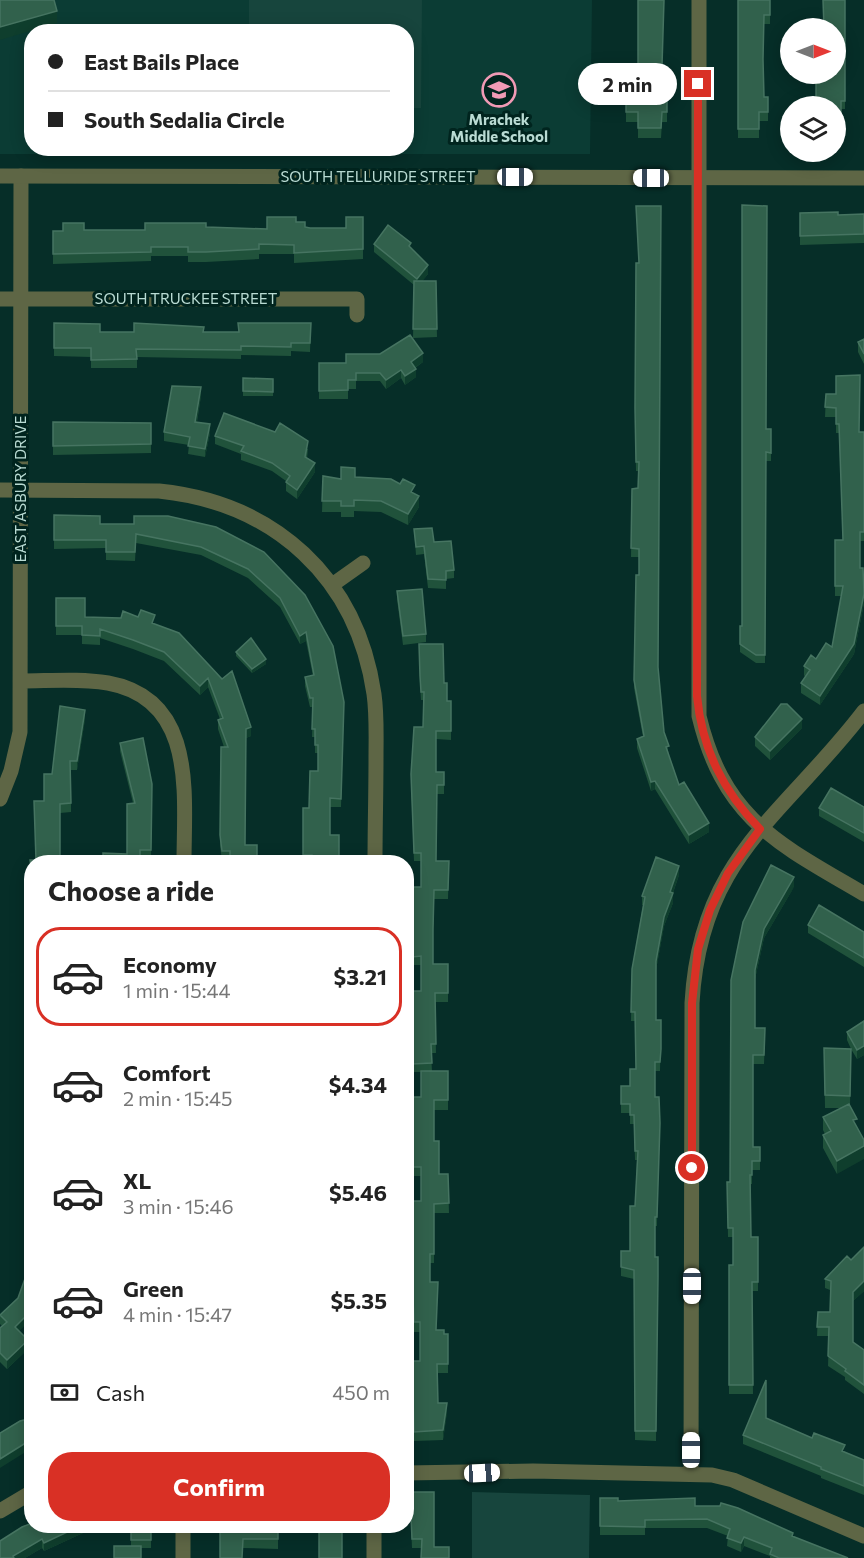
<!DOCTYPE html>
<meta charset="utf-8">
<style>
:root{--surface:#fff;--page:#f2f2f2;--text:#222;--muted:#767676;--line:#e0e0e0;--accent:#d93025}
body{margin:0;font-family:Commissioner,sans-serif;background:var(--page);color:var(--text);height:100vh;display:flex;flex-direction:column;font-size:22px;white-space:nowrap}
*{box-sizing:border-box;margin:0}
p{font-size:20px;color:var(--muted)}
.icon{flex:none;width:33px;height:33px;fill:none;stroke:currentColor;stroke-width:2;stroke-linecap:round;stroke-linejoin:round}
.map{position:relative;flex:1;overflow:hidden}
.panel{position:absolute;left:24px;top:855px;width:390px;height:678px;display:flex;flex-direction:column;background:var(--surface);border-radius:24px;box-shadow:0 3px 15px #0003}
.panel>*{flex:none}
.banner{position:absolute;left:24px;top:24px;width:390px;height:132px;border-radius:24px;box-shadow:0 3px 15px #0003;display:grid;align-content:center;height:132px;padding:0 24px;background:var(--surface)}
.needle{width:39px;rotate:90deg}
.buttons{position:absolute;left:780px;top:18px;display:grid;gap:12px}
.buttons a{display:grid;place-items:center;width:66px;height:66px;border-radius:50%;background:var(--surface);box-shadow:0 3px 15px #0003;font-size:30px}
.end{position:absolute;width:27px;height:27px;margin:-14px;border:8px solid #d93025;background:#fff;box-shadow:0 0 0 3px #fff}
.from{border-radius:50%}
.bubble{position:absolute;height:42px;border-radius:21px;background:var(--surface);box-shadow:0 3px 15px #0003;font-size:20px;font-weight:700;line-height:42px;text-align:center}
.car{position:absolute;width:18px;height:36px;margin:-18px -9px;border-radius:8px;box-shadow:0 0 4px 2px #0007;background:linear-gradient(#fff 24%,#345 0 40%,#fff 0 76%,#345 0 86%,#fff 0)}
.banner b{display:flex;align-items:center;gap:21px;height:57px;font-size:22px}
.banner b+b{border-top:2px solid var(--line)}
.banner i{width:15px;height:15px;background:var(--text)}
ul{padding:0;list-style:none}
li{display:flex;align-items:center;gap:18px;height:99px;margin:0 12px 9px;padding:0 12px;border:3px solid transparent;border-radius:24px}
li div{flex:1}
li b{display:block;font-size:22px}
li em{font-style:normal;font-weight:700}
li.on{border-color:var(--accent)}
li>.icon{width:54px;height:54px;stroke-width:1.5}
h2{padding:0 24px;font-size:27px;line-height:72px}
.pay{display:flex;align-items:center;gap:15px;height:66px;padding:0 24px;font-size:22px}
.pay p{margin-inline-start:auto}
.primary-button{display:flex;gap:12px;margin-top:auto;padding:12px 24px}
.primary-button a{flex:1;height:69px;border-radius:24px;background:var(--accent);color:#fff;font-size:24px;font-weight:700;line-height:69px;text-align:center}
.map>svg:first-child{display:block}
.built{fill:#0b3c34;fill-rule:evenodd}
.green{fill:#17453d}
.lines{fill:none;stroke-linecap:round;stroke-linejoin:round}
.minor{stroke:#5e6645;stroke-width:15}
.tertiary{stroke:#5e6645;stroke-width:15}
.wall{fill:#20523b}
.shaded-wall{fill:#0f3e2d}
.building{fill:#31614c;stroke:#467461;stroke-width:1.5}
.route{stroke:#d93025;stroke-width:8}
.labels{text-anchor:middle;stroke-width:6;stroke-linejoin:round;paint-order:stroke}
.poi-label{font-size:15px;font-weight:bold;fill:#b9dbd3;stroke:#00241e}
.street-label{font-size:15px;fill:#b9dbd3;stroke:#00241e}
</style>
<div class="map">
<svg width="864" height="1558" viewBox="0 0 864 1558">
<rect width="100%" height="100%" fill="#062e28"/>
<!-- built -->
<path class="built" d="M0 0H592L590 154H0ZM32 32H406V148H32Z"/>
<!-- green -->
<path class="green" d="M249 0H422L421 108H407L406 32 249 31Z
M472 1492 590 1495 589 1558H472Z"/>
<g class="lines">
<!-- minor -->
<path class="minor" d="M699 0V716C724 820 779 844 864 894
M0 299H357V315
M0 490 159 491C275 503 357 578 374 694 377 715 376 737 376 758 376 793 375 828 375 862
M332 585 363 563
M20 681C49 681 79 678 108 683 197 699 184 795 184 862
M0 799 11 771 20 732 21 176
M406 1473 533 1471 712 1475 733 1480 864 1536
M691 1474 692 1003C700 856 784 816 864 711
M0 1511 32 1492
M183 1558V1526
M374 1558V1526"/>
<!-- tertiary -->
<path class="tertiary" d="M0 176 864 178"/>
</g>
<!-- wall -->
<path class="wall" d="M738 0H770V24H764L763 63 764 97H768V121H759V138H738Z
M845 0V109H841V137H836V106Z
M626 98 667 99V122H662L661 138H638V122H626Z
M800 213 838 215 864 214V243L800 245Z
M363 217V259L294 263V254H259V259L206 262H188V256H151V261L53 264V231L145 230 206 227 267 229 296 222 305 227 310 228H346Z
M374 244 411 248 428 274 422 281H436L437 337 413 338 414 285 374 252Z
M54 323 100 332H238L311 323 310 352 291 351V356L241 355V359L137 357V368H91V357L54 356Z
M864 339V364L858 352V342Z
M423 362 415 368 416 377 405 385 401 378 386 389 380 381H356V389H348V399H319V363Z
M243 378 273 379V396H243Z
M826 394 859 432H864V541H860V568L864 603 854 654 820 705 801 693V683L805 677 804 675V666L832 647 841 596H835V540H843L839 433H836V417H825Z
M201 396 197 422 210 433 205 457 188 454 189 445 164 441V432Z
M635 417 664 732 669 755 679 785 709 832 689 844 655 789 651 791 637 748V739L643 737 634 688 636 575H639V557H631L632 489 638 488V471H636Z
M53 422 151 423V453L53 455Z
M766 429H771V461H766L765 663H756L740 652V626H742Z
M215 436 308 449 307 458 315 472 297 499 286 491V481L272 471 241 460V454L215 444Z
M323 476 341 479 355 477 415 494 419 507 408 525 381 512 354 511V517H341V512H322Z
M54 515 100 524 264 552 344 702 341 807H330V835L339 861 343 862H303V808H309L318 771V753H315V737H312L313 707H310L305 686V677L313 676 306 641 300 644 280 607 248 578 201 555 136 543 135 561 106 560V548L54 549Z
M414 529 434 542 454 570V578L446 579V589L428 588 424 554 416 555Z
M397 591 426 634V642L403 645 397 599Z
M56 598 85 617 155 625 179 633 251 736 246 738 230 861H222L220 845 221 747H224L218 729V720L220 719 208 687 200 695 164 661 133 649 100 638V645L82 644V635H56Z
M419 644 444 683 447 701H451V740L436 739V772H444V794H437L436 861H449L448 899H434L433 934V964H448V1002H435L436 1053H431L432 1071H448V1110H434V1141L439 1174H448L449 1213H434V1263H430V1282L436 1330 444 1334H448V1373H437L438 1403 447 1412 443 1440 414 1441 412 1361H420V1332H414L412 1282H410V1273L421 1201V1176H411L412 1097H421V1072H412L411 991H421V965H412L411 938 421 887V861H414L411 782 423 727 424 700H421L420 684Z
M236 652 266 664 252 673 236 656Z
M85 719 77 770H71V812L60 813V862H32V883L30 860H36L44 801 52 774Z
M802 728 770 760 755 746V737Z
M120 743 152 784 151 859H140L127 854 133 803 120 751Z
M864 807V842L819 816V808Z
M679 875 673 893V903L664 926 656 970V1020H661L660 1071H655V1097H659L657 1226H655V1257H658L656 1441 635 1440 634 1279 621 1276V1251H630L635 1206 637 1160H635L634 1124H630V1113H621V1086H630L636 1069 635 1021H631L632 969 643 905H642V896Z
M794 887 764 938 755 979V1028L765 1037 764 1064H753V1147H760V1170H752V1184H750L751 1237H758V1291H752L753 1394H729V1265H733V1237H728L727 1182H730L731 980Z
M32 891V919H29V910Z
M808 925 864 932V967L808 933Z
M30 972H32V1100H31L29 1089Z
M864 1021V1055L857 1059 851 1049 850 1106 837 1174 823 1148V1135L825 1134 823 1130V1117L841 1108H825L824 1048 851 1049 847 1040V1032Z
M29 1128H32V1224H29Z
M864 1247V1291L853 1301V1342L864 1350V1394L845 1380V1377L828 1366 829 1336H817L818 1312H830V1290L825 1288V1279L851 1260Z
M0 1315 19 1331 28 1349 7 1369 0 1362V1328L2 1326 0 1324Z
M766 1418 864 1460V1495L821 1478V1476L743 1444V1435Z
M434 1492 422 1548H412L410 1501Z
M600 1498 618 1501 695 1506 793 1537 848 1558H770V1556L744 1546 741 1552 727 1546 728 1536 707 1528H645V1535H600Z
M83 1526V1533L44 1551 42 1548 25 1558H0V1541Z
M127 1526H151V1548H141L131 1546V1529H127Z
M220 1526H278V1549L243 1548Z
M305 1526H342L319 1532H305Z"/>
<!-- shaded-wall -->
<path class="shaded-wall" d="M57 11V23L0 40V27Z
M428 265V274L417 288V279Z
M423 353V362L411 370V362Z
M416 369V377L405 385V376Z
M401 370V378L386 389V380Z
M201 387V396L195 430V422Z
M210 424V433L205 457V449Z
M315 463V472L297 499V490Z
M419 496V507L408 525V514Z
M864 594V603L854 654 820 705V696Z
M306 632V641L300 644V636Z
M266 659V664L252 673V669Z
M208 678V687L200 695V686Z
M85 710V719L77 770V761Z
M802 719V728L770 760V751Z
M251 727V736L246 738V729Z
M655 781V789L651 791V782Z
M709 823V832L689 844V835Z
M679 866V875L670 901V892Z
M794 877V887L764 938 755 979V970L764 929Z
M673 893V903L664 926 656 970V961L664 917Z
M864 1046V1055L857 1059V1050Z
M864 1146V1159L837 1174V1161Z
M864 1281V1291L853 1301V1292Z
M32 1310V1319L15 1335V1327Z
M28 1340V1349L7 1369V1360Z
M447 1403V1412L443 1440V1430Z
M32 1439V1448L0 1468V1459Z
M80 1526H83V1533L44 1551V1543Z
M744 1537V1546L741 1552V1543Z
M42 1539V1548L25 1558H13V1556Z"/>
<!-- building -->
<path class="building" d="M0 0H54L57 11 0 27Z
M638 0H664L661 99H667V112H662L661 128H638V112H626V98H638Z
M738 0H770V15H764L763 59 764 97H768V112H759V129H738Z
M823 0H845V101H841V129H836V106H816V74H836V28H824Z
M742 205 767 206 766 429H771V453L766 452 765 655H756L740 644V626H742Z
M636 206H661L658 667 664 732 669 746 666 747 679 785 684 782 709 823 689 835 655 781 651 782 637 739 644 736 634 680 636 575H639V549L631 548 632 489 638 488 639 462H636L635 408 636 263H639Z
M838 212V215L864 214V234L800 236V213Z
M267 217H296V222H305V227L310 228H346V217H363V249L294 253V245L259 244V249L206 252H188V247H151V252L53 254V231H63V223H84V230H145V223H206V227L267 229Z
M388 225 411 243 409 246 428 265 417 279 374 244Z
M414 281H436L437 329H413Z
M54 323 100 324V332H134V323L204 327 203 332H239L238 323H311L310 343H291V347L241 346V350L136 349 137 359 91 360V348H54Z
M410 335 423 353 411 362 416 369 405 376 401 370 386 380 380 373H356V380H348V390L319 391V363H346V354H380Z
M864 339V354L858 342Z
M860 375 859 432H864V532H860V568H863L864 594 854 644 820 696 801 683 810 670 804 666 811 655 816 659 826 643 832 647 843 586H835V540H843L839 424H836V408L825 407 826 394H836V376Z
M243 378 273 379V392L243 391Z
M172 386 201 387 195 422 210 424 205 449 188 446 190 437 164 432Z
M224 413 275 432 280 423 308 441 305 457 315 463 297 490 286 482 290 476 272 463 241 451 244 446 215 436Z
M53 422 151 423V444L53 446Z
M341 467 355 468V477L391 479 400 484 403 479 415 485 411 492 419 496 408 514 381 501 354 500V506H341V501H322L323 476 341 479Z
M54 515 100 516V524H134V516H168L216 527 264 552 305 595 333 646 344 702 341 799 330 798V835H339V861H343L342 862H312V855H303V808H309L310 771H318V745H315V729H312L313 698H310L305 677 314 675 306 632 300 636 280 598 248 569 201 547 136 534 135 552H106V540H54Z
M432 528 434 542 451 541 454 570 446 571V580L428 579 424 546 416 547 414 529Z
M422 589 426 634 403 636 397 591Z
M56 598H85V617L121 618 123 611 138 617 141 610 155 615 152 623 179 633 222 679 232 671 251 727 246 729 245 845H257V862H230V851H222L220 835 221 747H228L218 720 223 718 208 678 200 686 164 652 133 640 100 629V636L82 635V626H56Z
M251 638 266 659 252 669 236 652Z
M419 644H443L444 683H447V701H451V731H436V772H444V785H437L436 861H449L448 890H434L433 929V964H448V993H435L436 1044H431L432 1063 412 1064 411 991H421V956L412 957 411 929 412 887H421V853H414L411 774 414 727H423L424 692H421L420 676Z
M781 704H787L802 719 770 751 755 737Z
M60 706 85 710 77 761H70L71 803 60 804V862H32V875L30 860H36L34 801H44V774H52Z
M143 738 152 784 151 850H140V862H103V853L127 854V804L135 803 120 743Z
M831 788 864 807V833L819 808Z
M656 857 679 866 670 892 673 893 664 917 656 961V1020H661V1049L660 1062H655V1097H659L660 1123 657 1217H655V1257H658V1277L656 1431H635L634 1270 621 1267V1251H630V1206H635L638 1151H635L634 1115H630V1104H621V1086H630V1069H636L635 1012H631L632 969 645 897 642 896Z
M771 865 794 877 764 929 755 970V1028H765L764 1055H753V1147H760V1161H752V1175H750L751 1237H758V1282H752L753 1385H729V1265H733V1228H728L727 1182H730L731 980 743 922Z
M32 891V910H29Z
M819 905 864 932V958L808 925Z
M30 972H32V1091H31L29 1080Z
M864 1021V1046L857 1050 847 1032Z
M824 1048 851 1049 850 1096 825 1095Z
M421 1071H448V1100H434V1141H439V1174H448L449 1203 434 1204V1254H430V1282H438L436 1330H444V1334H448V1364H437L438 1403H447L443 1430 414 1432 412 1361H420V1322H414L412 1273H410L412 1201H421V1167H411L412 1097H421Z
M849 1104 857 1119 853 1120 864 1140V1146L837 1161 823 1135 831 1131 823 1117Z
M29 1128H32V1215H29Z
M864 1247V1281L853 1292V1342L864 1350V1385L845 1371 846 1369 828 1356 829 1327H817L818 1312H830L831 1281 825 1279 847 1256 851 1260Z
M32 1259V1310L15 1327 28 1340 7 1360 0 1353V1328L7 1322 0 1315 18 1298Z
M766 1380V1418L812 1438 814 1433 845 1445 842 1451 864 1460V1486L821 1469V1467L743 1435Z
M32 1418V1439L0 1459V1433L20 1421Z
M410 1492H434V1547H449V1558H421L422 1539H412Z
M600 1498H618V1501L695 1498V1506H720L721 1503 738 1508 793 1533 792 1536 848 1558H779L770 1554 772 1548 744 1537 741 1543 727 1538 730 1529 707 1519 645 1520V1527L600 1526Z
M32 1523V1526H80L44 1543 42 1539 13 1556 14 1558H0V1541L22 1527Z
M131 1526H151V1540H131Z
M220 1526H278V1539H243L242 1558H220Z
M319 1526H342V1558H319Z
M114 1546H141V1558H114Z"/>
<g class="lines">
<!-- route -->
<path class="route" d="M692 1168V1003L698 949 710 910 728 873 760 829C723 791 702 749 697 696L698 84"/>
</g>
<!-- icons -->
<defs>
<symbol id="school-ring" viewBox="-11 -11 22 22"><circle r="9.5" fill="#00241e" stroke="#f09ab5" stroke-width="1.5"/><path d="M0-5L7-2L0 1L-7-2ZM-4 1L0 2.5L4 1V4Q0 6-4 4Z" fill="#f09ab5"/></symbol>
</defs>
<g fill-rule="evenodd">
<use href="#school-ring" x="480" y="71" width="38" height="38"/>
</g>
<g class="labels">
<!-- poi labels -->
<g class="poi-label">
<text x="499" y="125">Mrachek<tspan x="499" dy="17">Middle School</tspan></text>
</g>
<!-- street labels -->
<g class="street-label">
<text x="378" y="182">SOUTH TELLURIDE STREET</text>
<text x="186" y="304">SOUTH TRUCKEE STREET</text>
<text transform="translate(21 489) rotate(-90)" y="5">EAST ASBURY DRIVE</text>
</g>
</g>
</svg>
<div class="buttons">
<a><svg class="needle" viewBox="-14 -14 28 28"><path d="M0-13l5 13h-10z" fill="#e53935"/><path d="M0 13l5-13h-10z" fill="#767676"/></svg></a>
<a><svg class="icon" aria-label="layers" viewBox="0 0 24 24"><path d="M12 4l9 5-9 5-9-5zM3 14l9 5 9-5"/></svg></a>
</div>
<i class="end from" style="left:692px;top:1168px"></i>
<i class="end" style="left:698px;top:84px"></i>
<div class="bubble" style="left:578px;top:63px;width:99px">2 min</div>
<i class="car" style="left:515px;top:177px;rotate:90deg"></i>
<i class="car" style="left:651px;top:178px;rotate:270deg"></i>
<i class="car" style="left:692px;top:1286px;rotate:180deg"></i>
<i class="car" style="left:691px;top:1450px;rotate:0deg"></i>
<i class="car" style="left:482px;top:1473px;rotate:87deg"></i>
<div class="banner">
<b><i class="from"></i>East Bails Place</b>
<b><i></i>South Sedalia Circle</b>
</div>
<section class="panel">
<h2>Choose a ride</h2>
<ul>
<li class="on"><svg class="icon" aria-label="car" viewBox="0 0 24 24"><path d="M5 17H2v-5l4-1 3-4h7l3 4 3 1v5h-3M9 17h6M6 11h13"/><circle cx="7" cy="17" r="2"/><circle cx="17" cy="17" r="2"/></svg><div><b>Economy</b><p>1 min · 15:44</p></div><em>$3.21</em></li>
<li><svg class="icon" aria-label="car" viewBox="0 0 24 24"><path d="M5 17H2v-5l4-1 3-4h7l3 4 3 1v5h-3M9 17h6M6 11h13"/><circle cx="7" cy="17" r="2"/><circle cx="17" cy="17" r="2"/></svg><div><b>Comfort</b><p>2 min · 15:45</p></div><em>$4.34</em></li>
<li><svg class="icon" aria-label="car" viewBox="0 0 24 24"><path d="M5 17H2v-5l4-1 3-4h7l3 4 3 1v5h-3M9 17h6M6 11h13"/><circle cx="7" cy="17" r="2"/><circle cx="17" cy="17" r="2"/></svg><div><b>XL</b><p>3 min · 15:46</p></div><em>$5.46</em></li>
<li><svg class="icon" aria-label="car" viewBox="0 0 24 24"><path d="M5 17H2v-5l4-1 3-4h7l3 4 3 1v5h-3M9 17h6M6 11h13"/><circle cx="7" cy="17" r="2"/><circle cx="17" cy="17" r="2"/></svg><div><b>Green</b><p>4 min · 15:47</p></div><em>$5.35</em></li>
</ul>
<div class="pay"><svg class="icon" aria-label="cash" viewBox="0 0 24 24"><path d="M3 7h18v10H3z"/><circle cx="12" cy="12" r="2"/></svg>Cash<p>450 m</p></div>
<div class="primary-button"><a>Confirm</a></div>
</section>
</div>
